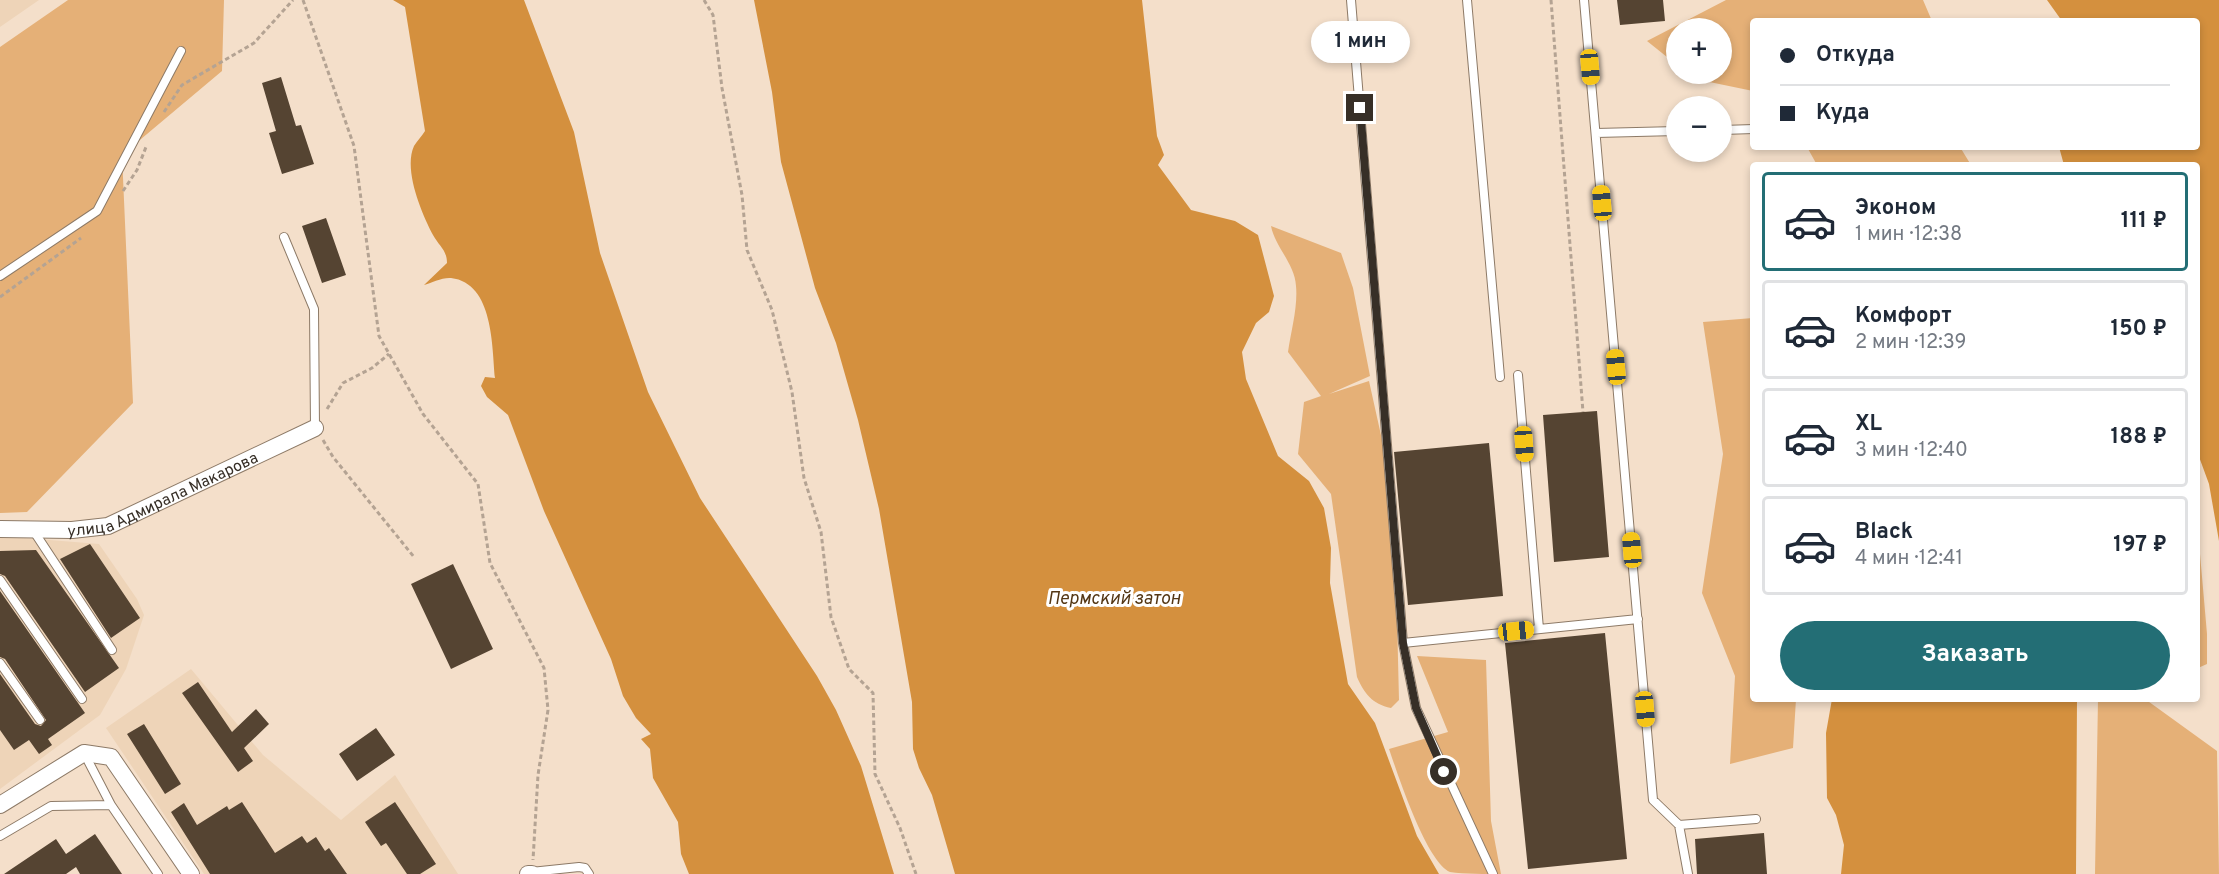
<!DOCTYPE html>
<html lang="ru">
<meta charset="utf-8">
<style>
:root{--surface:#fff;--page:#f6f6f7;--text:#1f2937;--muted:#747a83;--line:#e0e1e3;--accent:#236e75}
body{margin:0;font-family:Overpass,sans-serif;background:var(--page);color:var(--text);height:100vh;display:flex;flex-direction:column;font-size:22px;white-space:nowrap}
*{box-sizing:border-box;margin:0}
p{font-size:20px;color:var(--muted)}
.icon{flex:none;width:33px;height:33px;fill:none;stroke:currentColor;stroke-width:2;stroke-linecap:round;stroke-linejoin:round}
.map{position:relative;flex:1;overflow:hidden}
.drawer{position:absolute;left:1750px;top:162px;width:450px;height:540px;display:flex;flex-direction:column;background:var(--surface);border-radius:6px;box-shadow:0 3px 9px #0003}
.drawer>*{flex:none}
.hud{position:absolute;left:1750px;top:18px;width:450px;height:132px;border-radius:6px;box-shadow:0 3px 9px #0003;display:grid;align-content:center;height:132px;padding:0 30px;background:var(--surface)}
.buttons{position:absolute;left:1666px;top:18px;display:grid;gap:12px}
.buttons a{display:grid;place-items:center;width:66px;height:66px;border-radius:50%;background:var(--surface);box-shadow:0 3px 9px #0003;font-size:30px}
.end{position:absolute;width:27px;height:27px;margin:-14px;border:8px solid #372f27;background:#fff;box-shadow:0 0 0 3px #fff}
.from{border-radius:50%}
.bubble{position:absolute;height:42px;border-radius:21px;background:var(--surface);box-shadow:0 3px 9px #0003;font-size:20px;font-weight:700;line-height:42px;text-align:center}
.car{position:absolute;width:18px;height:36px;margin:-18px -9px;border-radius:8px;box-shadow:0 0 4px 2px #0007;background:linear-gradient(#f5c518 24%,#345 0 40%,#f5c518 0 76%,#345 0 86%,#f5c518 0)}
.hud b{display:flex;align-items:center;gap:21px;height:57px;font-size:22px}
.hud b+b{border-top:2px solid var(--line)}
.hud i{width:15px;height:15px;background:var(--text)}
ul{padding:10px 0 0;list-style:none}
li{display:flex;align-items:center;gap:18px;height:99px;margin:0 12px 9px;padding:0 18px;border:3px solid var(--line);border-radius:6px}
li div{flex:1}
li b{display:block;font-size:22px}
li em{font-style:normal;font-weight:700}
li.current{border-color:var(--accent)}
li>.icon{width:54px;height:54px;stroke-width:1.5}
.button{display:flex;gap:12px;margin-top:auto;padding:12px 30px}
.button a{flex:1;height:69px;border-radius:36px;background:var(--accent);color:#fff;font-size:24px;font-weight:700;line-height:69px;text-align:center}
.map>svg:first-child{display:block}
.built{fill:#eed4b8}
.green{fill:#e5b077}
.water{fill:#d4903e}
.building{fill:#554432}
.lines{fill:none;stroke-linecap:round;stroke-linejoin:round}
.lane-casing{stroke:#8d7a67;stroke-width:10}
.street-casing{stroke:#8d7a67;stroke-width:18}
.path{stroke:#b4a393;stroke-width:3;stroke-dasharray:4.5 3;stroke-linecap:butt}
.lane{stroke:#fff;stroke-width:8}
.street{stroke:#fff;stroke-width:16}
.route{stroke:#372f27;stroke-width:8}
.labels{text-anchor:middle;stroke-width:6;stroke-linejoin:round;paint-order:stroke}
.street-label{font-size:16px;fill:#372f27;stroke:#fff}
.water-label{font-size:18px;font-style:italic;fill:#543715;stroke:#fff}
</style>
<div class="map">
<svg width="2219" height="874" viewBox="0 0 2219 874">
<rect width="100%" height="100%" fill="#f4dfca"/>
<!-- built -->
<path class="built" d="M0 0H39L0 27Z
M0 536 99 544 137 599 144 615 126 669 100 715 0 789Z
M191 669 263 755 341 820 395 775 458 874H204L106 728Z"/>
<!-- green -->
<path class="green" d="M68 0H224L222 71 122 155 133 403 27 512 0 513V47Z
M1726 0H1923L1932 21H1754L1753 91 1695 79 1687 74H1722V28H1677V65L1647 41Z
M1807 147H1960L1971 165H1817Z
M1271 226 1341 253 1353 288 1370 376 1329 394 1369 381 1394 494 1399 700 1391 708C1372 704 1364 693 1357 677L1331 494 1298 454 1304 402 1321 396 1288 352C1291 331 1298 307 1296 286 1295 264 1275 247 1271 226Z
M1753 318 1754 699H1796L1793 748 1730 764 1735 676 1702 593 1723 454 1703 322Z
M2198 531 2207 634V664L2198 668Z
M1417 656 1486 660 1491 821 1501 874C1487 874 1464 874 1450 872 1426 861 1398 775 1389 749L1448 732Z
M2098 699H2145L2217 751 2219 874H2095Z"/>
<!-- water -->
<path class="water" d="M393 0H524L574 132 600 253 648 392 700 498 817 676 836 710 861 766 894 874H689L681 854 678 822 653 778 650 749 641 739 651 734 636 718 623 696 611 659 544 511 508 415 487 397 481 386 485 377 495 378C492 348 494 283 451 278 443 277 431 283 424 285L447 263C447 250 439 246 433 235 422 214 403 170 414 146 417 141 422 136 425 131L405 7Z
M754 0H1142L1157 136 1164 155 1158 165 1191 210 1235 221 1258 235 1274 296 1269 312 1256 323 1242 352 1246 379 1278 456 1309 481 1324 508 1331 548 1330 583 1348 684 1375 723 1417 836 1439 874H955L932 795 919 768 913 749 912 702 879 509 858 420 836 343 815 288 781 162 772 92Z
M2047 0H2219V541L2209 484 2198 454V165H2064L2059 147H2198V21H2062Z
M1832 699H2077L2076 874H1841L1844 845 1836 815 1827 798 1826 733Z"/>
<!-- building -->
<path class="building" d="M1617 0H1663L1665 21 1620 25Z
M281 77 296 126 301 125 314 164 282 174 269 133 276 131 262 83Z
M326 218 346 275 322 283 302 226Z
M1597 411 1609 557 1554 562 1543 415Z
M1489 443 1503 596 1408 605 1394 452Z
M90 544 140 618 111 638 60 559Z
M36 550 119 668 85 692 5 576 0 574V551Z
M453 564 493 649 451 669 411 584Z
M0 591 85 713 48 739 52 745 39 754 29 740 14 750 0 730V674L35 724 41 726 46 720 5 659 0 657Z
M1605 633 1627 859 1528 869 1505 643Z
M198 682 232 732 256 709 269 724 244 748 253 761 238 772 182 693Z
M144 724 181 784 165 794 127 734Z
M376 728 395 755 357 781 339 754Z
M242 802 275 853 302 836 307 843 316 837 325 851 329 848 347 874H210L171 812 184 803 197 825 227 806 229 810Z
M395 802 436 864 420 874H407L386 843 381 846 365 822Z
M1764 833 1767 874H1697L1695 839Z
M95 834 122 874H80L76 867 66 874H4L56 839 66 854Z"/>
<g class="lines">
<defs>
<path id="lane" d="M1351 0 1403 643 1416 708 1493 874
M1467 0 1500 377
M1584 0 1653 800 1679 825 1688 874
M1722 130 1754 129
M1596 133 1677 131
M284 237 314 309 315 428
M0 276 97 211 181 51
M1518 375 1539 629
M33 530 112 650
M0 580 82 699
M1403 643 1638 619
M0 663 40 720
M84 753 111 805
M1679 825 1756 819
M0 836 51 806 111 805 158 874
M531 872 579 867 585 868 589 874"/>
<g id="street">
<path id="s1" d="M0 529 72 530 108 526 315 428"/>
<path d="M0 805 84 753 111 757 191 874"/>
<path d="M528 874H532"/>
</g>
</defs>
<!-- lane casing -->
<use href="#lane" class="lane-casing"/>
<!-- street casing -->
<use href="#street" class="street-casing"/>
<!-- path -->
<path class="path" d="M303 0 354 146 379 336 423 414 478 484 490 563 544 668 548 710 538 775 533 860
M704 0 713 15 722 88 742 195 747 250 772 310 792 392 804 478 821 532 831 617 849 669 873 693 875 774 900 828 916 874
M1551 0 1583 412
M164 112 182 85 254 43 293 0
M123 191 137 170 146 147
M0 297 81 238
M327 409 343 383 372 368 389 354
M323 440 333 457 414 557"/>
<!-- lane -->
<use href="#lane" class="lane"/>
<!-- street -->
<use href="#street" class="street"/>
</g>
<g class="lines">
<!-- route -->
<path class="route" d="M1360 108 1403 643 1416 708 1444 772"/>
</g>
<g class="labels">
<!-- street labels -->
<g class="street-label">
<text dy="6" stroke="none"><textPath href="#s1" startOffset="170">улица Адмирала Макарова</textPath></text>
</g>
<!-- water labels -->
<g class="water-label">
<text x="1114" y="604">Пермский затон</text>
</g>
</g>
</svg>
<div class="buttons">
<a>+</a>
<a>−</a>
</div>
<i class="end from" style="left:1444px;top:772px"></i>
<i class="end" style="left:1360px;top:108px"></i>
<div class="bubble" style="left:1311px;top:21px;width:99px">1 мин</div>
<i class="car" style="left:1590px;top:67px;rotate:175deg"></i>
<i class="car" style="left:1602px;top:203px;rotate:355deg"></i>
<i class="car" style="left:1616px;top:367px;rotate:355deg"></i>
<i class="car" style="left:1524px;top:444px;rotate:176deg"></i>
<i class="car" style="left:1632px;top:550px;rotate:355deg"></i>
<i class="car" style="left:1516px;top:631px;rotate:84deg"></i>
<i class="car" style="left:1645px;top:709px;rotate:175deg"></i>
<div class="hud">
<b><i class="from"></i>Откуда</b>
<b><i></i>Куда</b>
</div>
<section class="drawer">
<ul>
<li class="current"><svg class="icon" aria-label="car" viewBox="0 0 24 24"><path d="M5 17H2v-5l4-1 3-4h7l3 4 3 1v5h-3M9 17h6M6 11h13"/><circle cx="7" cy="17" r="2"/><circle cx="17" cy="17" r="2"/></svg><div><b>Эконом</b><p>1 мин · 12:38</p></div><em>111 ₽</em></li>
<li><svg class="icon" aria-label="car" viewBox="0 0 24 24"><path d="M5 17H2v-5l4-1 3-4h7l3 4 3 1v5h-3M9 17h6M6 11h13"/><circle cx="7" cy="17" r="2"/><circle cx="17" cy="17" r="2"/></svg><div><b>Комфорт</b><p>2 мин · 12:39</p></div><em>150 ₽</em></li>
<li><svg class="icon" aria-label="car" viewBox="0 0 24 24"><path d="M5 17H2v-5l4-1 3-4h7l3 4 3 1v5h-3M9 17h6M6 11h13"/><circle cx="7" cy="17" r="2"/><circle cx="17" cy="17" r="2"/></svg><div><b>XL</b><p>3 мин · 12:40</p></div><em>188 ₽</em></li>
<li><svg class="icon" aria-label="car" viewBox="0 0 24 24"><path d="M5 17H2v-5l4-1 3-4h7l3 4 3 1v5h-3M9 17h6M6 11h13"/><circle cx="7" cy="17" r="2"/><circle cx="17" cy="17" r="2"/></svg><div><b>Black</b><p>4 мин · 12:41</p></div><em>197 ₽</em></li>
</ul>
<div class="button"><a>Заказать</a></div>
</section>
</div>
